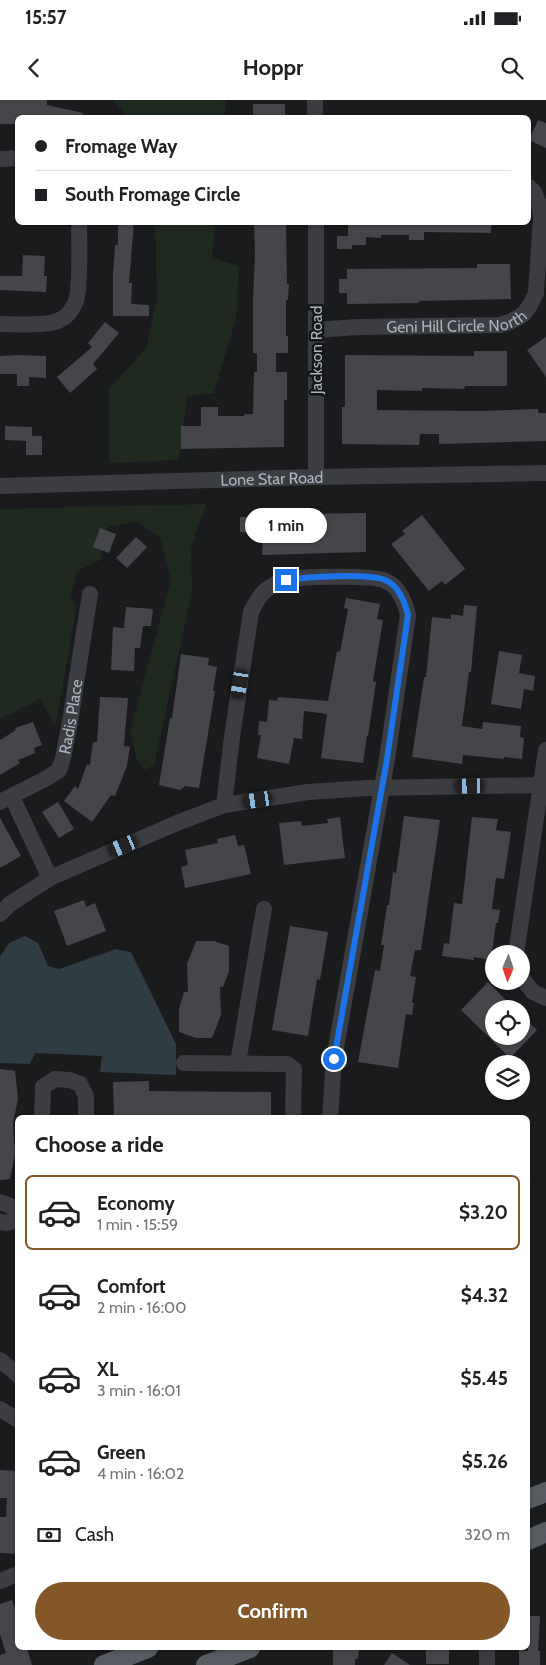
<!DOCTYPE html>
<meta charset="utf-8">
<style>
:root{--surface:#fff;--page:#f2f2f2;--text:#202124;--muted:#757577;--line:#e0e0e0;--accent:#845729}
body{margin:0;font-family:Cabin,sans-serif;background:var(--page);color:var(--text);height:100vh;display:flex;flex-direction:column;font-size:19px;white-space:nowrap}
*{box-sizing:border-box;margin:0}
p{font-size:16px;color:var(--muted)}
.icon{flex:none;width:28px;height:28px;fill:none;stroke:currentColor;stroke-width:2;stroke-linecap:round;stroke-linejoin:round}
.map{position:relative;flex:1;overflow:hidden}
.details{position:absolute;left:15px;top:1015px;width:515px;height:535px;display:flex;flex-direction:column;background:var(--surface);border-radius:8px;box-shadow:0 1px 4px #0004}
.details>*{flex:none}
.top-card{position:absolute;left:15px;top:15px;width:516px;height:110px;border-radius:8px;box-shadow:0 1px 4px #0004;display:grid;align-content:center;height:110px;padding:0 20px;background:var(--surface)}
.needle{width:32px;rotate:182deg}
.fabs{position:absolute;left:485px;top:845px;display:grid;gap:10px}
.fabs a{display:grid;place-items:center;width:45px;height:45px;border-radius:50%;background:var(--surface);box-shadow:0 1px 4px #0004;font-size:25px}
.end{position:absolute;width:22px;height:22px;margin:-11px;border:6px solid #1a73e8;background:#fff;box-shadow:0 0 0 2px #fff}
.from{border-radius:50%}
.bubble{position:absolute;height:35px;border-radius:18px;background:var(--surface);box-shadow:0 1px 4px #0004;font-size:16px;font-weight:700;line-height:35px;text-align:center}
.car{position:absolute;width:15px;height:30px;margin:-15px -8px;border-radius:6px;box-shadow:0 0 4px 1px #0007;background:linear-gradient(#222 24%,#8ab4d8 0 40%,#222 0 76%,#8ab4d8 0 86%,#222 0)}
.top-card b{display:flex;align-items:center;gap:18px;height:48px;font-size:19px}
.top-card b+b{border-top:1px solid var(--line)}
.top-card i{width:12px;height:12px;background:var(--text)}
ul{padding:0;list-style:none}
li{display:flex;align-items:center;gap:15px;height:75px;margin:0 10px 8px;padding:0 10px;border:2px solid transparent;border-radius:8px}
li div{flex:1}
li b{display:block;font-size:19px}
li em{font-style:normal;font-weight:700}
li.active{border-color:var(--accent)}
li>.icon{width:45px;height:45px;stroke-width:1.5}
h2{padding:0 20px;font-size:22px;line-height:60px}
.pay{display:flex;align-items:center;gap:12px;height:55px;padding:0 20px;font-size:19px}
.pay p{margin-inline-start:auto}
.primary-button{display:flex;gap:10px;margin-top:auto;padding:10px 20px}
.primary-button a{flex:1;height:58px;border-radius:30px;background:var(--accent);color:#fff;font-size:20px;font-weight:700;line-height:58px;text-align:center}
.status{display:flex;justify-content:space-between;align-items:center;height:35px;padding:0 25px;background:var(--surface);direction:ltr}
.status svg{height:14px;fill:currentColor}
header{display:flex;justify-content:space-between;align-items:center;height:65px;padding:0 20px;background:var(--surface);font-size:22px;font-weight:700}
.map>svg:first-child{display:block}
.green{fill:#20291f}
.water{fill:#2f3d43}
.building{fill:#44464a}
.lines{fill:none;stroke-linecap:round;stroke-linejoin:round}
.minor{stroke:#3b3d42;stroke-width:16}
.major{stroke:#575b62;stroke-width:20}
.route{stroke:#1a73e8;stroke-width:6}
.labels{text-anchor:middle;stroke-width:5;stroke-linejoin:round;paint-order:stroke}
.street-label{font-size:16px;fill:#acb4bd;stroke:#151618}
</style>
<div class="status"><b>15:57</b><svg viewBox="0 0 49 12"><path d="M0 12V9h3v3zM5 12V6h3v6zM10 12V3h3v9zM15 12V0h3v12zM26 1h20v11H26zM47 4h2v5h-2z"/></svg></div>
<header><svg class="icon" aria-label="back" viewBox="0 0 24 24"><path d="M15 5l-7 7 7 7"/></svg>Hoppr<svg class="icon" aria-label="search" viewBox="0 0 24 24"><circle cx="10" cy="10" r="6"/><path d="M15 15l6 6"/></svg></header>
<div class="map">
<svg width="546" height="1565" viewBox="0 0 546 1565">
<rect width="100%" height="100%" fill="#1a1b1d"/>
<!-- green -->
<path class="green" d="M113 0H226L225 17 128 18Z
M155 123H215L212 158 239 166 236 218 214 293 187 296 179 360 109 363V289L146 248 157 199Z
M206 404 191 448 192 492 154 665 145 670 137 660 130 631 171 480 160 437 136 422 108 427 100 460 77 471 71 495 76 510 57 619 54 624 40 599 0 619V409Z"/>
<!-- water -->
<path class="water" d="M25 836 38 843 48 866 59 869 116 849 131 852 176 944V975L100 972 102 956 35 953 30 964 0 963V857L9 843Z"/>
<!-- building -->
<path class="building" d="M0 0H47V5L83 13V18H18V24H0Z
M253 4H285V18H253Z
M538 20 546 23V48L529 40Z
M118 122H134L129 183H132L131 204 149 205V216H113V174L115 145H118Z
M254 122H286L287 184H289L288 200H286V236H288V253H276V272H287V300H284V347L181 349V326H201V307H218V316H244V314H253L254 272H257V253H253V199L255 155Z
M348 122H491V133L424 132V140H409V135H381V138L366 137V145H352V149H337V136H348Z
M23 155 45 156 44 176H47L46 192 0 190V176H22Z
M477 164H510L511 199 419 201V203L347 204V193H339V179H347V169L477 168Z
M105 222 119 233 93 264 97 269 70 293 57 277 92 247 88 243Z
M546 237V277L527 250Z
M474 251H507V286H465L464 289 422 288V291L377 290V310L476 311 538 309V313H546V341L439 344V334H420L419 345 342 344V307H345V255L474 256Z
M17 255 46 256V278L29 277V286H17V274H0V256Z
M5 326 32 327V336H42V355H26V341L5 340Z
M262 409H297V414L366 413V452L262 455 263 433 240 432V417H262Z
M422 415 465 469 445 485 442 481 429 491 391 444 405 434 402 431Z
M100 428 116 434 109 453 93 447Z
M136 437 147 447 127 468 116 458Z
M346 498 380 504 377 519 383 520 373 581 376 582 368 636H367L363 663 321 658 327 614 304 611 302 639 294 638 289 664 257 658 261 635H258L259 621 267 622 269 600 277 601 278 597 328 601 337 551 340 552 348 509 344 508Z
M464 505 477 506 471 572H469L462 626 482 629 483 622 521 626 520 637 524 638 522 659 504 657V659L463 655 462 664 412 657 424 577H426L432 517 451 519V514L463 516Z
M126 507 153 509 151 526H143L140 548H135L134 571 111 570 113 527 124 528Z
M499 551 522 555 519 573 535 576 533 591 524 589 521 609 491 604Z
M181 554 209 558 208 565 217 567 213 591H215L199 688 185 686 180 690 159 685 170 618H172Z
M100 597 128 598 124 646 130 647 127 666 115 696 111 695 92 722 64 701 75 686 78 689 87 664 90 665 93 642H97Z
M33 622 42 645 34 648 35 653 18 660 20 663 0 675V640L16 630 15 628Z
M58 702 74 729 59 738 42 712Z
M404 716 440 720 421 850H415L410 876 416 877 412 903H414L412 915 406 914 398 968 358 962 375 870 380 871 384 845H381L387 805H389L393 772 396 773Z
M340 717 345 758 284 765 279 723 301 721 302 726 328 723 327 719Z
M472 717 498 719 496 730 511 732 504 779 496 778 492 809 500 810 498 823H496L491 860 474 857V860L442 856 444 843 449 844 454 803 462 804Z
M0 718 21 756 0 768Z
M235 735 238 746 244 745 251 774 185 788 181 767 188 765 185 750 218 743 217 739Z
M84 800 86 807 95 803 106 831 67 846 54 811Z
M290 826 328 832 320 880 317 879 308 936 272 930Z
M196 841H214L229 846V871L223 887H220L221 915 212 938H196L179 932V909L184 892H188L187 864Z
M488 882 515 909H494V936H521V915L537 930 510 958 461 910Z
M0 969 15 971 18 999 13 1023 15 1054 10 1079 0 1080Z
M149 981V991L271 992V1018H114L113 982Z
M0 1370 18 1371V1454L0 1453V1417H6L7 1398H0Z
M12 1500 18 1517V1548H27L32 1565H0V1555L6 1553 0 1534V1504Z
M528 1516H540L538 1551H540V1565H519V1550L528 1551Z
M333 1548H359L358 1559H355V1565H333Z
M426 1548H449V1564H426Z
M392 1553 410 1565H384Z"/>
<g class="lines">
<!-- minor -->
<g class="minor">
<path d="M315 0V18"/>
<path d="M0 59 18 58"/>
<path d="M316 122V377"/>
<path d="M0 224C15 224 41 226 55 222 65 219 72 211 76 201 81 185 79 141 79 122"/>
<path id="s1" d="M317 230 357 227 500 225C521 219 527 214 536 193L541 117 539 104 534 92 529 87"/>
<path id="s2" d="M0 386 316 377 546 373"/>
<path d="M12 697 50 778"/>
<path id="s3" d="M0 702 47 678 59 670 63 658 70 622 90 494"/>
<path d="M224 705 232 637 251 512C255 505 259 495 266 490 271 486 280 481 286 480 300 476 374 475 386 481 399 487 405 502 408 515L387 659 334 959 330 1018"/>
<path d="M0 814 10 804 50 778 177 723 224 705 308 692 368 688 546 685"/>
<path d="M516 854 546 650"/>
<path d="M521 877 533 892 546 898"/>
<path d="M184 963 287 964 294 969 293 1018"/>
<path d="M238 963 264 809"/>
<path d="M42 1018 43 987 55 979 70 980 80 984 86 996V1018"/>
<path d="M0 1102 11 1106 18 1113"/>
<path d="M0 1122 6 1123 18 1120"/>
<path d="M0 1260 18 1275"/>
<path d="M0 1309 18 1320"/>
<path d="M0 1481 18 1474"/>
<path d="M487 1565V1548"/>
</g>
<!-- major -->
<path class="major" d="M528 1399 546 1392
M528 1440 546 1432
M104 1565 148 1548
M206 1565 250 1548"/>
</g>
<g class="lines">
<!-- route -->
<path class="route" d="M286 480C307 477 366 473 385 480 398 485 405 502 408 515L387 659 334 959"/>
</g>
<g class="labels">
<!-- street labels -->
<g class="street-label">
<text dy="6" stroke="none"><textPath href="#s1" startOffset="140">Geni Hill Circle North</textPath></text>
<text transform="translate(316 250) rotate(-90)" y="6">Jackson Road</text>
<text dy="6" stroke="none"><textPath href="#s2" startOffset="272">Lone Star Road</textPath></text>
<text dy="6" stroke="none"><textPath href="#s3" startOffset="122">Radis Place</textPath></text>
</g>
</g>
</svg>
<div class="fabs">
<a><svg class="needle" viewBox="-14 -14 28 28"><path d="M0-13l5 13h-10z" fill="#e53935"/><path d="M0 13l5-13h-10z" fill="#757577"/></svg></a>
<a><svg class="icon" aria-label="locate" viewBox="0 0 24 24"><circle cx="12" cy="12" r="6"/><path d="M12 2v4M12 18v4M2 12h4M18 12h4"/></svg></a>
<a><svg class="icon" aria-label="layers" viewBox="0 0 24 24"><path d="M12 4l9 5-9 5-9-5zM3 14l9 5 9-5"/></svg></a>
</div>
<i class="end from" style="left:334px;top:959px"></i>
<i class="end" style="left:286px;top:480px"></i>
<div class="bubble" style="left:245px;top:408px;width:82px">1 min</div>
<i class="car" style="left:240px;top:584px;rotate:189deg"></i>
<i class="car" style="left:470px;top:686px;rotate:269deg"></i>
<i class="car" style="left:258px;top:700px;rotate:261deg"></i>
<i class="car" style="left:123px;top:746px;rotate:247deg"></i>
<div class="top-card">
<b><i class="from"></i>Fromage Way</b>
<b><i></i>South Fromage Circle</b>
</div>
<section class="details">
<h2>Choose a ride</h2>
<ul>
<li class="active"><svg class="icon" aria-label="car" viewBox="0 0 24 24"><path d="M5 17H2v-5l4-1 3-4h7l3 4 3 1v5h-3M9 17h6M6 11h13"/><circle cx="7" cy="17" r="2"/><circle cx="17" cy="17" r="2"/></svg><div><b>Economy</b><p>1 min · 15:59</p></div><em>$3.20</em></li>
<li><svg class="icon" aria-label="car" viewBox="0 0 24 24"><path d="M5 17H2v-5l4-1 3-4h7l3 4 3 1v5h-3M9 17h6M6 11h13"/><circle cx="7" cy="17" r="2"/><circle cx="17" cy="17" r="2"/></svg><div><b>Comfort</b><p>2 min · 16:00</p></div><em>$4.32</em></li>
<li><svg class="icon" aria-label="car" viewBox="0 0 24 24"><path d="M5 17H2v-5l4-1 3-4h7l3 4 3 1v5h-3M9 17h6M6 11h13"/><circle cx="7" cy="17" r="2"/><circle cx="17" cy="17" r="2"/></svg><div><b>XL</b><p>3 min · 16:01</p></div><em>$5.45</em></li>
<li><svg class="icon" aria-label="car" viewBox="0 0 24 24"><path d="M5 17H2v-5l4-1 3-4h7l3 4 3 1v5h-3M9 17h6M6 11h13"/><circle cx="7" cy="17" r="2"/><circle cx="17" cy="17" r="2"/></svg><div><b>Green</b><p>4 min · 16:02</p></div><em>$5.26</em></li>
</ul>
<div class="pay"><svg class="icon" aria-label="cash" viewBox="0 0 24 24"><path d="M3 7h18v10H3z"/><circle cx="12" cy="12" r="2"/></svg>Cash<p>320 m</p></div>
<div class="primary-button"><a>Confirm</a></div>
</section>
</div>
